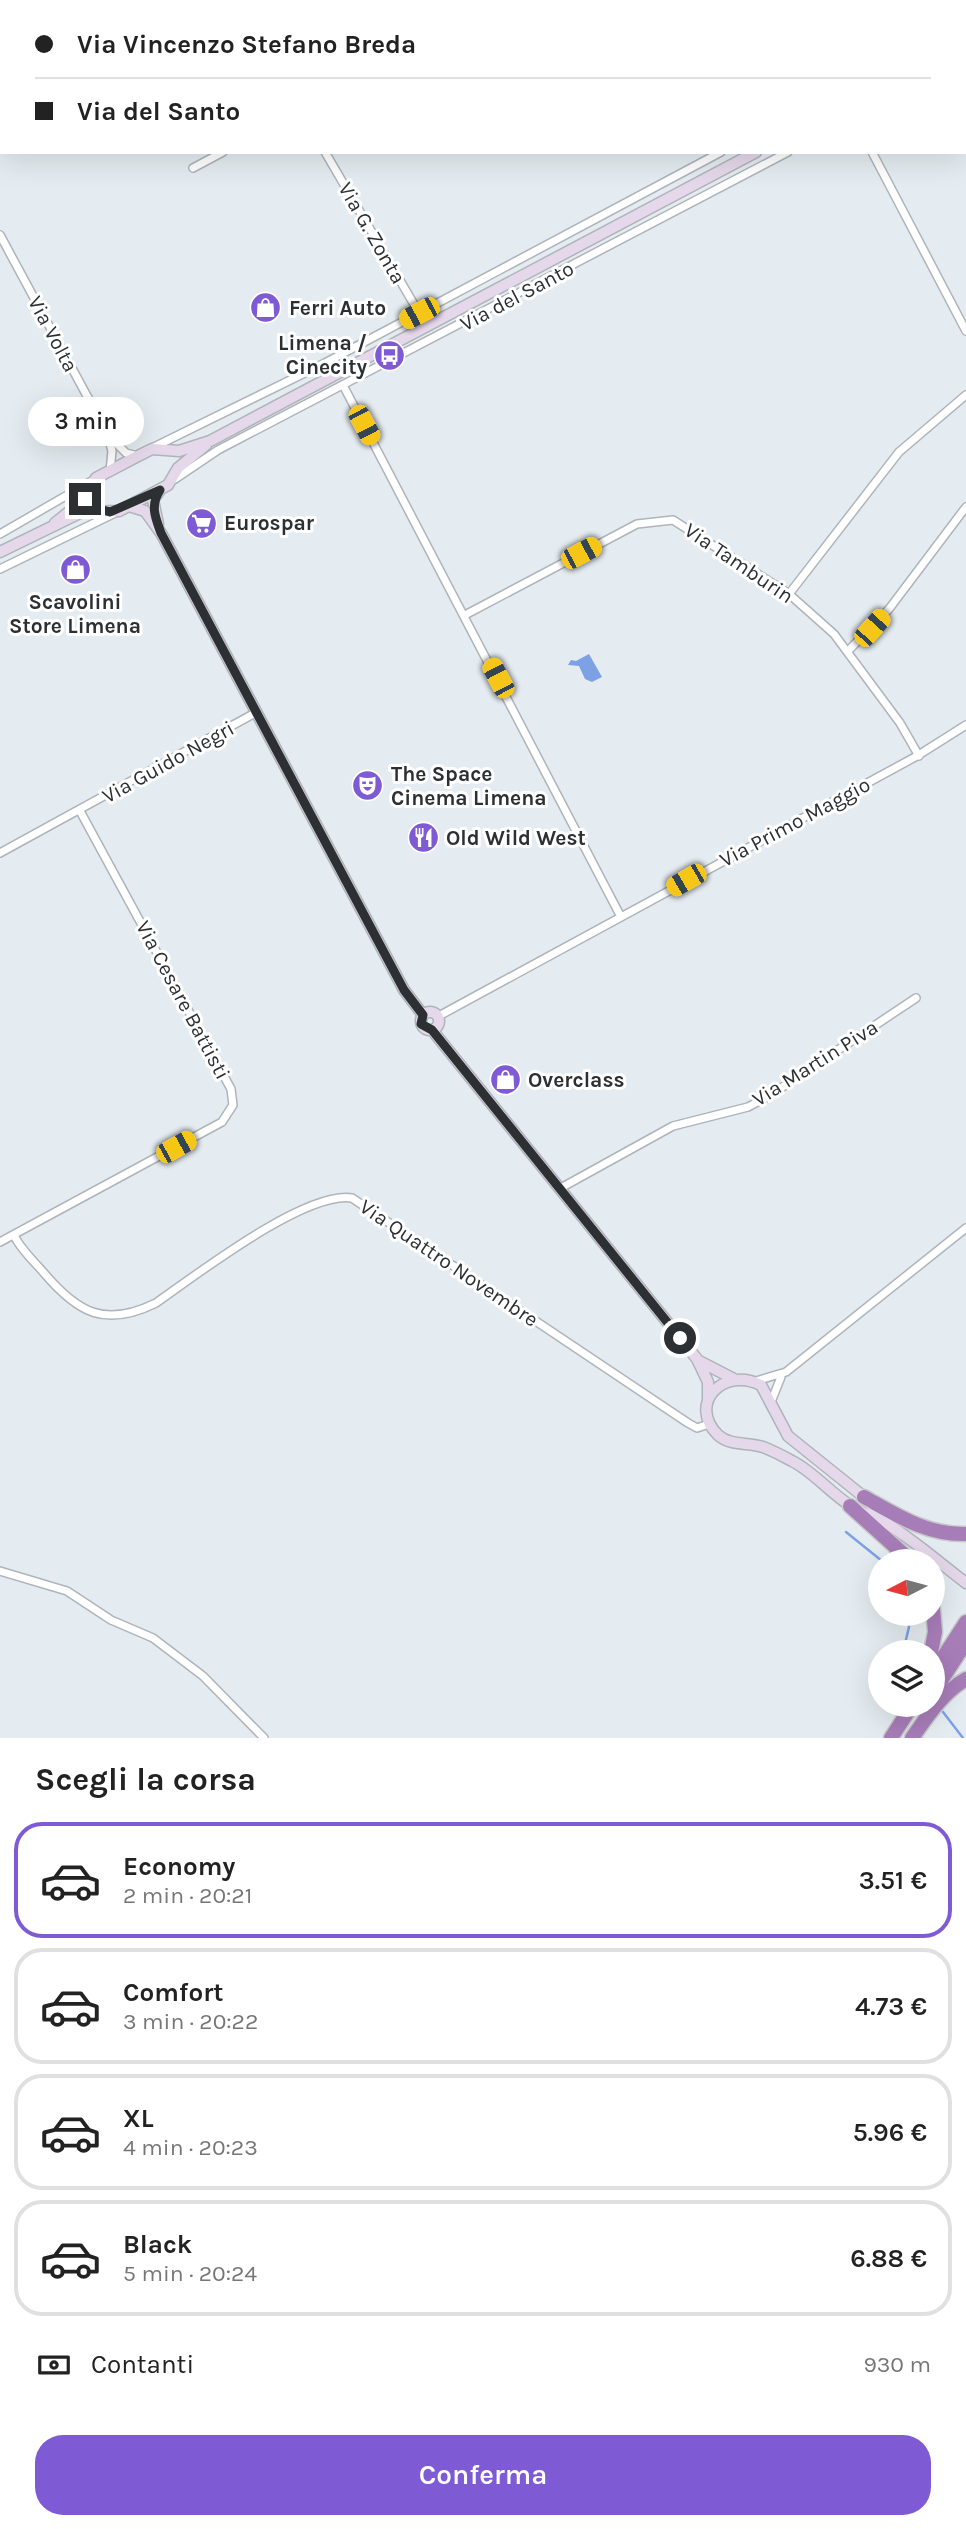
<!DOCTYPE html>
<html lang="it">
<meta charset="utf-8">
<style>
:root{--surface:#fff;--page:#f2f2f2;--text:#222;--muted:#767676;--line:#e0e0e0;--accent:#7e5bd5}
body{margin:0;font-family:Karla,sans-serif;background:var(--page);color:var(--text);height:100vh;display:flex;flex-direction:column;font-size:26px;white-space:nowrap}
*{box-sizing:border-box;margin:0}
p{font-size:23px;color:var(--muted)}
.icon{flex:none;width:38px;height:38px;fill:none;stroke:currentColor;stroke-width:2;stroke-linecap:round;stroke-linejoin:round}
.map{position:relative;height:1738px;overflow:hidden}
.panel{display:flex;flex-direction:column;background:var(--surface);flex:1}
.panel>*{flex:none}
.top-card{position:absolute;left:0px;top:0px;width:966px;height:154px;box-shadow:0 7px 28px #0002;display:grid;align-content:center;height:154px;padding:0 35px;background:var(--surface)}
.needle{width:46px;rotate:264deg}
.buttons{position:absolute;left:868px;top:1549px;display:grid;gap:14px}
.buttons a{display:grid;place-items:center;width:77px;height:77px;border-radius:50%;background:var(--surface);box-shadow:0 7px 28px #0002;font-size:35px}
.end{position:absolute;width:32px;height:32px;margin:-16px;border:9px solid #2d3032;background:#fff;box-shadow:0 0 0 4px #fff}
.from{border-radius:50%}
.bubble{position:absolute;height:49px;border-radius:24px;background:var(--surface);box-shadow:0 7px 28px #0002;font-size:23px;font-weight:600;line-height:49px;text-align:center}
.car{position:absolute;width:21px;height:42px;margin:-21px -10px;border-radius:9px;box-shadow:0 0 5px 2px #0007;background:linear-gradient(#f5c518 24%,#345 0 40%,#f5c518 0 76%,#345 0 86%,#f5c518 0)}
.top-card b{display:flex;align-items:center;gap:24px;height:66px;font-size:26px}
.top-card b+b{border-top:2px solid var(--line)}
.top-card i{width:18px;height:18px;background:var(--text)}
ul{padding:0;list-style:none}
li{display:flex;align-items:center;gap:21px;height:116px;margin:0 14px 10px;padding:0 21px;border:4px solid var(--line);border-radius:28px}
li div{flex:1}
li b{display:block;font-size:26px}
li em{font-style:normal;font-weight:600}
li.current{border-color:var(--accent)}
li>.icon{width:63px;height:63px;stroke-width:1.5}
h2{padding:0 35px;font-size:32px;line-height:84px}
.pay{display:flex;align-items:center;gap:18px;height:77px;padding:0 35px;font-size:26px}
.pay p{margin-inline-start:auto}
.action{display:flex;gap:14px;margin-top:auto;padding:14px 35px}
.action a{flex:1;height:80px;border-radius:28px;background:var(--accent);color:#fff;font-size:28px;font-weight:600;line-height:80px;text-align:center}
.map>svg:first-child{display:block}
.water{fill:#7ca2e5}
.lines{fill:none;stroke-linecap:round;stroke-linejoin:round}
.stream{stroke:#7ca2e5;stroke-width:2.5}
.street-casing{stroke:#aeb4ba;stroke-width:10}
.secondary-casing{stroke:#aeb4ba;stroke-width:13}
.highway-casing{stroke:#c8c9ca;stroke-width:17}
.street{stroke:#fff;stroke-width:7}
.secondary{stroke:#e5d8ea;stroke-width:10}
.highway{stroke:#a77db8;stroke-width:14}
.route{stroke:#2d3032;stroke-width:9}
.labels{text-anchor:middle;stroke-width:6;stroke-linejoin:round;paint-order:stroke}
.street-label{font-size:21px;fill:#2d3032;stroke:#fff}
.poi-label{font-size:21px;font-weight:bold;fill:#2d3032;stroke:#fff;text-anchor:start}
</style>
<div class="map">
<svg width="966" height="1738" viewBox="0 0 966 1738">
<rect width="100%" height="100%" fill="#e5ecf1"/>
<!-- water -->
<path class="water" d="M589 654 602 677 592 682 585 679 579 666 568 665 571 660 576 661Z"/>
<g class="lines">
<!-- stream -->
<path class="stream" d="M846 1532 882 1561
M903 1652 909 1627 907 1614
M943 1712 963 1738"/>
<defs>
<path id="street" d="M721 0 722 2
M195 2 199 0
M505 2 509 0
M964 59 966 58
M0 107 2 106
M325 152 419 313
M872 152 966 331
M193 168 223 152
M0 235 107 433 112 451 110 471
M344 387 621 917
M107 434 126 453 138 456
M152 448 325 363 721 152
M175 479 218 450 788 152
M0 534 95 479
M0 569 115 513
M789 594 899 452 966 395
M465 615 637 524 673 520 789 594 834 634 900 723 919 756
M848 651 889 609 966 507
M0 853 255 713
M437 1017 917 756 966 725
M559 1189 673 1126 748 1107 769 1096 916 998
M14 1235C20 1249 34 1261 44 1273 78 1313 105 1328 156 1303 196 1275 305 1191 352 1198L688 1423 697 1428 709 1424
M0 1242 222 1122 233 1105 231 1089 80 811
M756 1381 786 1372 966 1228
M771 1402 781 1377
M0 1571 67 1591 111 1620 153 1638 203 1676 264 1738"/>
<path id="secondary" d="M964 41H966
M129 506 145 511 161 533 404 990 423 1015
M55 523 85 499 96 478 138 456 152 449 179 451 210 441 756 152
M158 524 153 500 160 490
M0 552 82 512 119 511 142 499 168 485 178 468 206 445
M421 1021a9 9 0 1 1 18 0a9 9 0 1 1-18 0Z
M432 1030 697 1359 708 1382V1400
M699 1361 734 1379
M890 1526 864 1497 788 1436 761 1385C723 1366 687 1404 718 1435 730 1446 748 1442 763 1447 773 1451 783 1456 792 1461 814 1472 830 1493 851 1506 863 1514 877 1518 889 1525 916 1542 941 1564 966 1583"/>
<path id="highway" d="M864 1497C898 1516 927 1535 966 1534
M850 1506 911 1561
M931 1652 935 1632 933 1609
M933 1673 966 1622
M933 1693 966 1642
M891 1738 913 1704
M912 1738C927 1717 943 1692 966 1679"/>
</defs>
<!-- street casing -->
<use href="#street" class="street-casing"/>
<!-- secondary casing -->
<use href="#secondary" class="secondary-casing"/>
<!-- highway casing -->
<use href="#highway" class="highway-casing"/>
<!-- street -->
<use href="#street" class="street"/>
<!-- secondary -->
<use href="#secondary" class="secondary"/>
<!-- highway -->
<use href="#highway" class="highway"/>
</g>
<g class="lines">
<!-- route -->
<path class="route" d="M85 499 90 492 96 508 110 512 160 490C150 505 155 517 161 533L404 990 423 1015 421 1024 432 1030 680 1338"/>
</g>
<!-- icons -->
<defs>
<symbol id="shop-disc" viewBox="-11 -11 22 22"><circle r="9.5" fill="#7e5bd5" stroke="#fff"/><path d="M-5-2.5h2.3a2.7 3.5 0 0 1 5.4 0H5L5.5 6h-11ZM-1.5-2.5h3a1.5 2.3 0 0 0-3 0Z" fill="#fff"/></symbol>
<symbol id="bus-disc" viewBox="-11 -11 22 22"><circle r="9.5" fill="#7e5bd5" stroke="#fff"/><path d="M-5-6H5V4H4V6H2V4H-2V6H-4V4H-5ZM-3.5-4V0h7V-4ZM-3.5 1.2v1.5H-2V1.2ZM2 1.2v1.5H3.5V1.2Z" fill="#fff"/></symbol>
<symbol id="supermarket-disc" viewBox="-11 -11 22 22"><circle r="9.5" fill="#7e5bd5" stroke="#fff"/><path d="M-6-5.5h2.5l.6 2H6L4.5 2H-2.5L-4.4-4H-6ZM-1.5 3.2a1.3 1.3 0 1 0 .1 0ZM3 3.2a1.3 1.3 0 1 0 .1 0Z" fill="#fff"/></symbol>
<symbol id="theatre-disc" viewBox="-11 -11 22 22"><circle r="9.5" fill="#7e5bd5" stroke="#fff"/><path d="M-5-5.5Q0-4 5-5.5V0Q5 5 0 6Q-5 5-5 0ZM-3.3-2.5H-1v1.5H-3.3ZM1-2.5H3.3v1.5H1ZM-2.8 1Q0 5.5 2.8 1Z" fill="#fff"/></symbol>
<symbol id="restaurant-disc" viewBox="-11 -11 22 22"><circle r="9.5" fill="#7e5bd5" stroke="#fff"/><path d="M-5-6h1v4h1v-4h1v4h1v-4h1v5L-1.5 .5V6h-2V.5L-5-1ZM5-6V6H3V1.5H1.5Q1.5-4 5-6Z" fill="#fff"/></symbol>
</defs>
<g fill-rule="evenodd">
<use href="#shop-disc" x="248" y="290" width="35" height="35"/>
<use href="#bus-disc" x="372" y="338" width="35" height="35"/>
<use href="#supermarket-disc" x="184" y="506" width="35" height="35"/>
<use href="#shop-disc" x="58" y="552" width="35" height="35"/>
<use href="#theatre-disc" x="350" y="768" width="35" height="35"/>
<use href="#restaurant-disc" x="406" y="820" width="35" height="35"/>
<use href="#shop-disc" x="488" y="1062" width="35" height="35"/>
</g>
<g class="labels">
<!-- street labels -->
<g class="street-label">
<text transform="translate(372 233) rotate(60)" y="7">Via G. Zonta</text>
<text transform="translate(517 296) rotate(-28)" y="7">Via del Santo</text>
<text transform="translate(53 334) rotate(62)" y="7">Via Volta</text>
<text transform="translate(739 563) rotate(34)" y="7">Via Tamburin</text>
<text transform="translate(168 762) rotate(-29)" y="7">Via Guido Negri</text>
<text transform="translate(795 822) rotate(-28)" y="7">Via Primo Maggio</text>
<text transform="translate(183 1000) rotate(62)" y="7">Via Cesare Battisti</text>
<text transform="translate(815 1063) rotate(-32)" y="7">Via Martin Piva</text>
<text transform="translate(449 1263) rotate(34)" y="7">Via Quattro Novembre</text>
</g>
<!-- poi labels -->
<g class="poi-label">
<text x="289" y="315">Ferri Auto</text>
<text x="367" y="350" text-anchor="end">Limena /<tspan x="367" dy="24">Cinecity</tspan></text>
<text x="224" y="530">Eurospar</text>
<text x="75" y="609" text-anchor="middle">Scavolini<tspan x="75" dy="24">Store Limena</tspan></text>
<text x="391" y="781">The Space<tspan x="391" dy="24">Cinema Limena</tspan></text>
<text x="446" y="845">Old Wild West</text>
<text x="528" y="1087">Overclass</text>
</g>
</g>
</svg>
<div class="buttons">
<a><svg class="needle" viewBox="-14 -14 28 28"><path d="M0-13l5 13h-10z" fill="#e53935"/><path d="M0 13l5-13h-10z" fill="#767676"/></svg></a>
<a><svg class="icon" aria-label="layers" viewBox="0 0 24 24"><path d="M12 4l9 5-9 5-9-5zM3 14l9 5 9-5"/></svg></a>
</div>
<i class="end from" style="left:680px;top:1338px"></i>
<i class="end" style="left:85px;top:499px"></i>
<div class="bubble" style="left:28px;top:397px;width:116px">3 min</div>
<i class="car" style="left:419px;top:313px;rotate:242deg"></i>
<i class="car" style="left:364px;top:425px;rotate:152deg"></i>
<i class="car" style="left:581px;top:553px;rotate:62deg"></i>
<i class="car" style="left:872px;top:628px;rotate:42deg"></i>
<i class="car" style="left:498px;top:678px;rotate:332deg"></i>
<i class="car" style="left:686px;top:880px;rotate:240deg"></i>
<i class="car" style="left:176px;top:1147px;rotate:61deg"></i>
<div class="top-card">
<b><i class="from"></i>Via Vincenzo Stefano Breda</b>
<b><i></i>Via del Santo</b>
</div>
</div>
<section class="panel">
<h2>Scegli la corsa</h2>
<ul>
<li class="current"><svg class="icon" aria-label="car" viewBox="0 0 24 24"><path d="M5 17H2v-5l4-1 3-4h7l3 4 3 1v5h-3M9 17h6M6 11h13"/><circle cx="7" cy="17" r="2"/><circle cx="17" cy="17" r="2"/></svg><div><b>Economy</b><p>2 min · 20:21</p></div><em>3.51 €</em></li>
<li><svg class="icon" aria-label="car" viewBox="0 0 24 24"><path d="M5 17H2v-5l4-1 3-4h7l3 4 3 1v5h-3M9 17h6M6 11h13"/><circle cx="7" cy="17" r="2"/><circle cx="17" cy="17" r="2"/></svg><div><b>Comfort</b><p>3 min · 20:22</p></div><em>4.73 €</em></li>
<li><svg class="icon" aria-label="car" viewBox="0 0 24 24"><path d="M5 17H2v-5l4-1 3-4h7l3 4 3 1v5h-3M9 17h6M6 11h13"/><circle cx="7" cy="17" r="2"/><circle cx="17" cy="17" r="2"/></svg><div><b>XL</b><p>4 min · 20:23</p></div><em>5.96 €</em></li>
<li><svg class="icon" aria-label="car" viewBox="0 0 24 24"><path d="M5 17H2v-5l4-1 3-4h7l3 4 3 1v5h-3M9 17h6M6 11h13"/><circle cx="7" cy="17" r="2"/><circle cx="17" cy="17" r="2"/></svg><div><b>Black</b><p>5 min · 20:24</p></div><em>6.88 €</em></li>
</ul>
<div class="pay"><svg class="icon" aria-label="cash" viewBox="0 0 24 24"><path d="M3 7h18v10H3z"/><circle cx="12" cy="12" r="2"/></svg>Contanti<p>930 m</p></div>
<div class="action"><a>Conferma</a></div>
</section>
